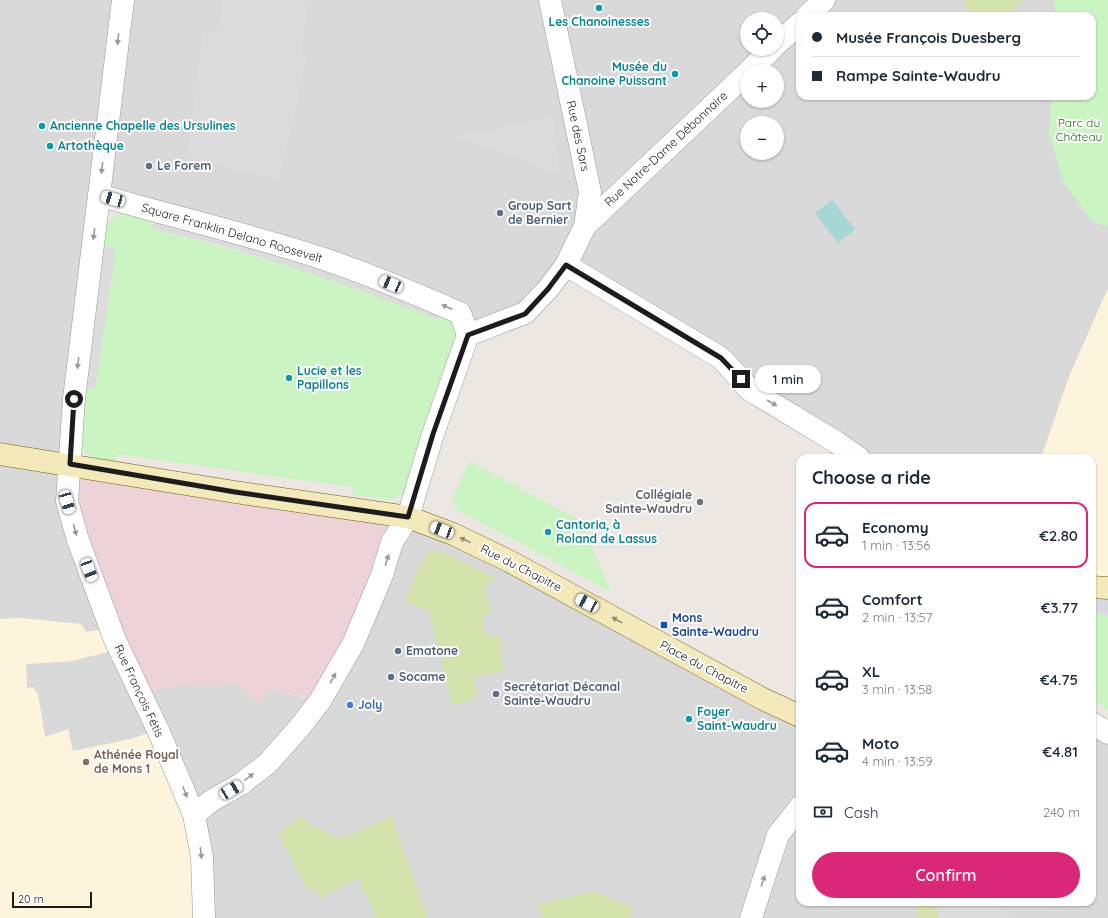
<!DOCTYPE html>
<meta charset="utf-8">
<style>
:root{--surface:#fff;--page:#f6f6f7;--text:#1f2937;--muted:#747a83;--line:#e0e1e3;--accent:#db2777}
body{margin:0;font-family:Quicksand,sans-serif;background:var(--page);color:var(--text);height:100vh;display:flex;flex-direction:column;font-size:15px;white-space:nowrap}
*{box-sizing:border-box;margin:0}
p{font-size:13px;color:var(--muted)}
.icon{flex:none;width:22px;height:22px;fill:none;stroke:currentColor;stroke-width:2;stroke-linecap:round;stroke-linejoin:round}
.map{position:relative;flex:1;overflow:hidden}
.sheet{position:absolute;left:796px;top:454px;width:300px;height:452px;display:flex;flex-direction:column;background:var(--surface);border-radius:12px;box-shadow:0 1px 3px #0004}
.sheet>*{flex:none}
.hud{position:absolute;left:796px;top:12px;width:300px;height:88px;border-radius:12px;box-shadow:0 1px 3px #0004;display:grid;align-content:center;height:88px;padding:0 16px;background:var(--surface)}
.controls{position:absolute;left:740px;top:12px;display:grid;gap:8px}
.controls a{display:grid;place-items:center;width:44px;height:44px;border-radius:50%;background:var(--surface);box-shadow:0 1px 3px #0004;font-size:20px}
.scale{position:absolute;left:12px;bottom:10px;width:80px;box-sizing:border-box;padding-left:4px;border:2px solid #1c1c1c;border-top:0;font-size:11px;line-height:14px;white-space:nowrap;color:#1c1c1c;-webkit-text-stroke:3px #fff;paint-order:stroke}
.end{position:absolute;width:18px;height:18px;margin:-9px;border:5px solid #1c1c1c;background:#fff;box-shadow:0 0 0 2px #fff}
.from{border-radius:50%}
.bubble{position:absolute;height:28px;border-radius:14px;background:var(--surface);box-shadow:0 1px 3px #0004;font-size:13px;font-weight:600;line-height:28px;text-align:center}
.car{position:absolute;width:12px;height:24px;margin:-12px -6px;border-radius:5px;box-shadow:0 0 3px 1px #0007;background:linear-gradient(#fff 24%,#345 0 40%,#fff 0 76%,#345 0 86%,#fff 0)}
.hud b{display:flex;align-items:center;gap:14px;height:38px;font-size:15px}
.hud b+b{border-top:1px solid var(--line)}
.hud i{width:10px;height:10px;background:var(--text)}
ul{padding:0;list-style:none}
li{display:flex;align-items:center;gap:12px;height:66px;margin:0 8px 6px;padding:0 8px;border:2px solid transparent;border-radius:12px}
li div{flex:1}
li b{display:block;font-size:15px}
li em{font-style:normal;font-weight:600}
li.on{border-color:var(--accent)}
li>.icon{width:36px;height:36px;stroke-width:1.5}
h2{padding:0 16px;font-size:18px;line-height:48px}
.pay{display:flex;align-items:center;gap:10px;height:44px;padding:0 16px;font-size:15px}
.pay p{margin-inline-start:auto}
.primary-button{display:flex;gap:8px;margin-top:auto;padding:8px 16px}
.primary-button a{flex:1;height:46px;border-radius:24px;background:var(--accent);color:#fff;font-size:16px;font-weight:600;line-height:46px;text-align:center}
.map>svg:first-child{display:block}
.residential{fill:#dad9d9;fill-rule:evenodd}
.commercial{fill:#edd3d8}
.education{fill:#fcf5dc}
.grass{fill:#d4e3ac}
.park{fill:#caf4c2}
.parking{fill:#dcdcdc}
.plaza{fill:#d7dae2}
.water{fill:#a6d7d7}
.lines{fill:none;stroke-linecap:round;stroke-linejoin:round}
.street-casing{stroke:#999;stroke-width:23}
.secondary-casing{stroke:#695e0d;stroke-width:23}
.street{stroke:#fff;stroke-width:22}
.secondary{stroke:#f4e9ba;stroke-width:22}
.oneway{fill:#999}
.oneway2{fill:#938d73}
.route{stroke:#1c1c1c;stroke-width:5}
.culture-dot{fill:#0f9aa8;stroke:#fff;stroke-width:1.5}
.service-dot{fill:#5c6f8a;stroke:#fff;stroke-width:1.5}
.worship-dot{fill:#6b7280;stroke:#fff;stroke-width:1.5}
.transit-dot{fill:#1a4fb4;stroke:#fff;stroke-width:1.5}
.shop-dot{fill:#3f7fe0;stroke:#fff;stroke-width:1.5}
.education-dot{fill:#8d6e63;stroke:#fff;stroke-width:1.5}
.labels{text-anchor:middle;stroke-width:4;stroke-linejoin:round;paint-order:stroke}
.culture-label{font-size:12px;font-weight:bold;fill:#0d838f;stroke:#fff;text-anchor:start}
.park-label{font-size:12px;fill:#217114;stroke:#fff}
.street-label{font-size:12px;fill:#1c1c1c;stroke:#fff}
.service-label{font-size:12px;font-weight:bold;fill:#4e5e75;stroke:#fff;text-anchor:start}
.worship-label{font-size:12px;font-weight:bold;fill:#5b616d;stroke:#fff;text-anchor:end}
.transit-label{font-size:12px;font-weight:bold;fill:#164399;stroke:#fff;text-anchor:start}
.shop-label{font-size:12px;font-weight:bold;fill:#366cbe;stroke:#fff;text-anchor:start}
.education-label{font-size:12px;font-weight:bold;fill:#785e54;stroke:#fff;text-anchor:start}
</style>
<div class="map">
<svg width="1108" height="918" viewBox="0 0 1108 918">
<rect width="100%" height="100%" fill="#ede7e3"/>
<!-- residential -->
<path class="residential" d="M0 0H1108V588L1092 587V458H859L566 265 548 289 468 335 99 196 70 465 111 628 86 632 21 618 0 619ZM800 16H1092V96H800ZM747 19H777V49H747ZM747 71H777V101H747ZM747 123H777V153H747Z
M408 517 800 716V902H1092V723L1108 733V918H204L158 730 131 739 73 751 45 737 38 694 27 688 26 664 72 661 119 649 141 696 160 688 180 685 238 684 258 704 269 688 304 698Z"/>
<!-- commercial -->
<path class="commercial" d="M70 465 408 517 320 701 269 688 258 704 238 684 180 685 160 688 141 696 78 540Z"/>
<!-- education -->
<path class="education" d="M1107 290H1108V588L1092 579 1094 570 1093 568 1092 573V458H1041L1068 379Z
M21 618 81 624 86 632 111 628 119 649 72 661 26 664 27 688 33 687 38 694 45 737 68 729 73 751 131 739 158 730 177 772 204 918H0V619Z"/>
<!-- grass -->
<path class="grass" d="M964 0H1023L1003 16H969Z
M441 551 497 579 485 585 490 613 483 614 485 636 500 635 503 671 474 677 478 695 472 697 473 700 452 705 429 611 404 601 421 564 429 552Z
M302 816 310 826 312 825 340 839 391 816 428 918H376L358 878 320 898 315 888 308 891 278 833Z
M593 891 634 908 630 918H542L537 905Z
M922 902H930L940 918H918L916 905Z"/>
<!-- park -->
<path class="park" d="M1054 0H1108V224L1104 227 1090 219 1064 183 1049 133 1052 96H1092V16H1055Z
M120 214H129L154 220 152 229C249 251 344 283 438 319L441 310 449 314 458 336 404 494 390 500 353 494V487L117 454 115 461C95 458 88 459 75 442L81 388 95 390 116 247 100 245C105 229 105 222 120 214Z
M469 461 580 520 611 592 456 509 453 497Z
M1092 612 1108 615V710L1092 700Z"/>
<!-- parking -->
<path class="parking" d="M222 0H308L301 54 308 56 296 97 299 99 278 179 187 158 203 31 219 33Z
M552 117 560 174 458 137Z
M154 220 271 252 441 310 438 319 345 285 267 259 217 244 152 229Z
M100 245 116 247 95 390 81 388Z
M930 902H1003L1013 918H940Z"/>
<!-- plaza -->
<path class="plaza" d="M1092 587 1108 588V615L1092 612Z"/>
<!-- water -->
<path class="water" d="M832 200 855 229 838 243 815 213Z"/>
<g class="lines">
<defs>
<path id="street" d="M123 0 74 399 67 501 78 540 115 640 158 730 194 815 202 857 204 918
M807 16 824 0
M777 44 800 23
M749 71 772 49
M99 195C173 217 248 234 321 258 369 274 414 293 460 313L468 335
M585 226 747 73
M566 265 721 358 750 390 836 442 859 458
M1092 723 1108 733
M194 815 211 801 241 784 268 763 299 728 320 701 353 644 382 575 392 542 408 517 433 434 468 335 525 313 548 289 566 265 585 226 590 192 550 0
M751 918 778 835 800 807"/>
<path id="secondary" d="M0 454 235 492 408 517 453 534 509 561 763 699 800 716
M1092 587 1108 588"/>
</defs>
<!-- street casing -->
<use href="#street" class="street-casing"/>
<!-- secondary casing -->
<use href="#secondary" class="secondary-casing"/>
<!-- street -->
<use href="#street" class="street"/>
<!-- secondary -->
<use href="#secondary" class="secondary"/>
</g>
<!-- one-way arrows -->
<defs><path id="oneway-solid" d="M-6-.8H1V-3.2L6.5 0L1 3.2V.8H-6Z"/></defs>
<g class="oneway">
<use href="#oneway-solid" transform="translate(118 39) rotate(97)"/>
<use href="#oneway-solid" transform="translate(102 168) rotate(97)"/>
<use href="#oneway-solid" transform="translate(94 234) rotate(97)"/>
<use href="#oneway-solid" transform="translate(447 307) rotate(-157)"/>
<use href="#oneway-solid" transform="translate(78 363) rotate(97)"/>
<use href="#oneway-solid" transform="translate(772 403) rotate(31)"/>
<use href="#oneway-solid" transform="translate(75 530) rotate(74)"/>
<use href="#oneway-solid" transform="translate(387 560) rotate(-73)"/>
<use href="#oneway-solid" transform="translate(333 678) rotate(-61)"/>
<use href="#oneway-solid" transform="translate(249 777) rotate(-38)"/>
<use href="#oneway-solid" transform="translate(185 792) rotate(68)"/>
<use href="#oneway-solid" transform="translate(201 853) rotate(83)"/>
<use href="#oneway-solid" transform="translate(763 881) rotate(-71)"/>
</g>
<g class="oneway2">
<use href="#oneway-solid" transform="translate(465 540) rotate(-155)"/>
<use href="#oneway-solid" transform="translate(617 620) rotate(-151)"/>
</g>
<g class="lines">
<!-- route -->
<path class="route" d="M74 399 70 464 235 492 408 517 433 434 468 335 525 314 548 289 566 265 721 358 741 379"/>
</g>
<!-- markers -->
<g class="culture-dot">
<circle cx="599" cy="8" r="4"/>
<circle cx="675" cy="74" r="4"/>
<circle cx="42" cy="126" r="4"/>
<circle cx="50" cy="146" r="4"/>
<circle cx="289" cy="378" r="4"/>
<circle cx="548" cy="532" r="4"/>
<circle cx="689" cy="719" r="4"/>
</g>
<g class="service-dot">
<circle cx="149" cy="166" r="4"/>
<circle cx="500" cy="213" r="4"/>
<circle cx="398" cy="651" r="4"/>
<circle cx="391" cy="677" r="4"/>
<circle cx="496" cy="694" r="4"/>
</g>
<circle class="worship-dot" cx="700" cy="502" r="4"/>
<rect class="transit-dot" x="660" y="621" width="8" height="8" rx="2"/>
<circle class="shop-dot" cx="350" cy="705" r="4"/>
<circle class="education-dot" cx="86" cy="762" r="4"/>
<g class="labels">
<!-- culture labels -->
<g class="culture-label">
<text x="599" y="26" text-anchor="middle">Les Chanoinesses</text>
<text x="667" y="71" text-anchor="end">Musée du<tspan x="667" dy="14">Chanoine Puissant</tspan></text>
<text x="50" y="130">Ancienne Chapelle des Ursulines</text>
<text x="58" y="150">Artothèque</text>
<text x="297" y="375">Lucie et les<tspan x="297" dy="14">Papillons</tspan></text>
<text x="556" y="529">Cantoria, à<tspan x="556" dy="14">Roland de Lassus</tspan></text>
<text x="697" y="716">Foyer<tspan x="697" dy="14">Saint-Waudru</tspan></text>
</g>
<!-- park labels -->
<g class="park-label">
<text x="1079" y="127">Parc du<tspan x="1079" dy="14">Château</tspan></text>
</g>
<!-- street labels -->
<g class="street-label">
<text transform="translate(578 136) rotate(78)" y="4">Rue des Sars</text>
<text transform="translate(666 149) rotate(-43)" y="4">Rue Notre-Dame Débonnaire</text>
<text transform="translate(232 233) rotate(16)" y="4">Square Franklin Delano Roosevelt</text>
<text transform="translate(521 568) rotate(27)" y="4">Rue du Chapitre</text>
<text transform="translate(704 667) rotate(28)" y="4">Place du Chapitre</text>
<text transform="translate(139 691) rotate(65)" y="4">Rue François Fétis</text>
</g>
<!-- service labels -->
<g class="service-label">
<text x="157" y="170">Le Forem</text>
<text x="508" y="210">Group Sart<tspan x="508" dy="14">de Bernier</tspan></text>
<text x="406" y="655">Ematone</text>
<text x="399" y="681">Socame</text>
<text x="504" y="691">Secrétariat Décanal<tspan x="504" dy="14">Sainte-Waudru</tspan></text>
</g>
<!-- worship labels -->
<g class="worship-label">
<text x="692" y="499">Collégiale<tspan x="692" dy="14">Sainte-Waudru</tspan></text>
</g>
<!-- transit labels -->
<g class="transit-label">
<text x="672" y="622">Mons<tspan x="672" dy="14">Sainte-Waudru</tspan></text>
</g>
<!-- shop labels -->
<g class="shop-label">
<text x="358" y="709">Joly</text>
</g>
<!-- education labels -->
<g class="education-label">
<text x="94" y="759">Athénée Royal<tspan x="94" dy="14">de Mons 1</tspan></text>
</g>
</g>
</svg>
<div class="controls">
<a><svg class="icon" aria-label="locate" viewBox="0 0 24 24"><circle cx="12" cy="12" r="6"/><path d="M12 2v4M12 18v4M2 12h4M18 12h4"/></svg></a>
<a>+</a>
<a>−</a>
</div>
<div class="scale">20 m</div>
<i class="end from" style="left:74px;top:399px"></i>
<i class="end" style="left:741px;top:379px"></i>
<div class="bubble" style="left:755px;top:365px;width:66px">1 min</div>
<i class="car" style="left:113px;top:199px;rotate:286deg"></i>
<i class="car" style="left:391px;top:284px;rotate:293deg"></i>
<i class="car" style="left:67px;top:502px;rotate:164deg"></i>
<i class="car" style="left:442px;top:530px;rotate:291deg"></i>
<i class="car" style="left:89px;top:570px;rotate:159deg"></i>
<i class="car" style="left:587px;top:603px;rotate:298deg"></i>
<i class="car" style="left:231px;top:790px;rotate:59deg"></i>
<div class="hud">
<b><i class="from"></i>Musée François Duesberg</b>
<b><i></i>Rampe Sainte-Waudru</b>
</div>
<section class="sheet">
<h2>Choose a ride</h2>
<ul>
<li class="on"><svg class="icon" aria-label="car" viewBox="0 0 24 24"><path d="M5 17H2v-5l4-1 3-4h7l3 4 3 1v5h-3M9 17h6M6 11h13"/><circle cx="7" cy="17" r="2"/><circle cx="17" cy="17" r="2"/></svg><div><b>Economy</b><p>1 min · 13:56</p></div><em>€2.80</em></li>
<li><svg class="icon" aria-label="car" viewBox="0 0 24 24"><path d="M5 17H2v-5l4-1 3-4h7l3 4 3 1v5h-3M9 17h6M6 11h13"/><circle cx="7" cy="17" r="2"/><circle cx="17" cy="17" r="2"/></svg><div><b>Comfort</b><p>2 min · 13:57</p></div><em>€3.77</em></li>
<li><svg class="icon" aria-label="car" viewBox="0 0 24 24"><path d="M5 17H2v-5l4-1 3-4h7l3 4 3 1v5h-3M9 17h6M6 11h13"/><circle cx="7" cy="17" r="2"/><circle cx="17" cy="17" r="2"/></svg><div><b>XL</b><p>3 min · 13:58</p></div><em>€4.75</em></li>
<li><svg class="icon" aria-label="car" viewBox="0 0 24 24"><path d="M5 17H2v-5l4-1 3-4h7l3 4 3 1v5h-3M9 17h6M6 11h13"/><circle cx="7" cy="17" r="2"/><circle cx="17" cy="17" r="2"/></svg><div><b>Moto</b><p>4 min · 13:59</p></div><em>€4.81</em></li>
</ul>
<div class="pay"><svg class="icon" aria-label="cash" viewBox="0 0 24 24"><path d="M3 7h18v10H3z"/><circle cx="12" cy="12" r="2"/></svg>Cash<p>240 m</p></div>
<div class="primary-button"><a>Confirm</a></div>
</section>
</div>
